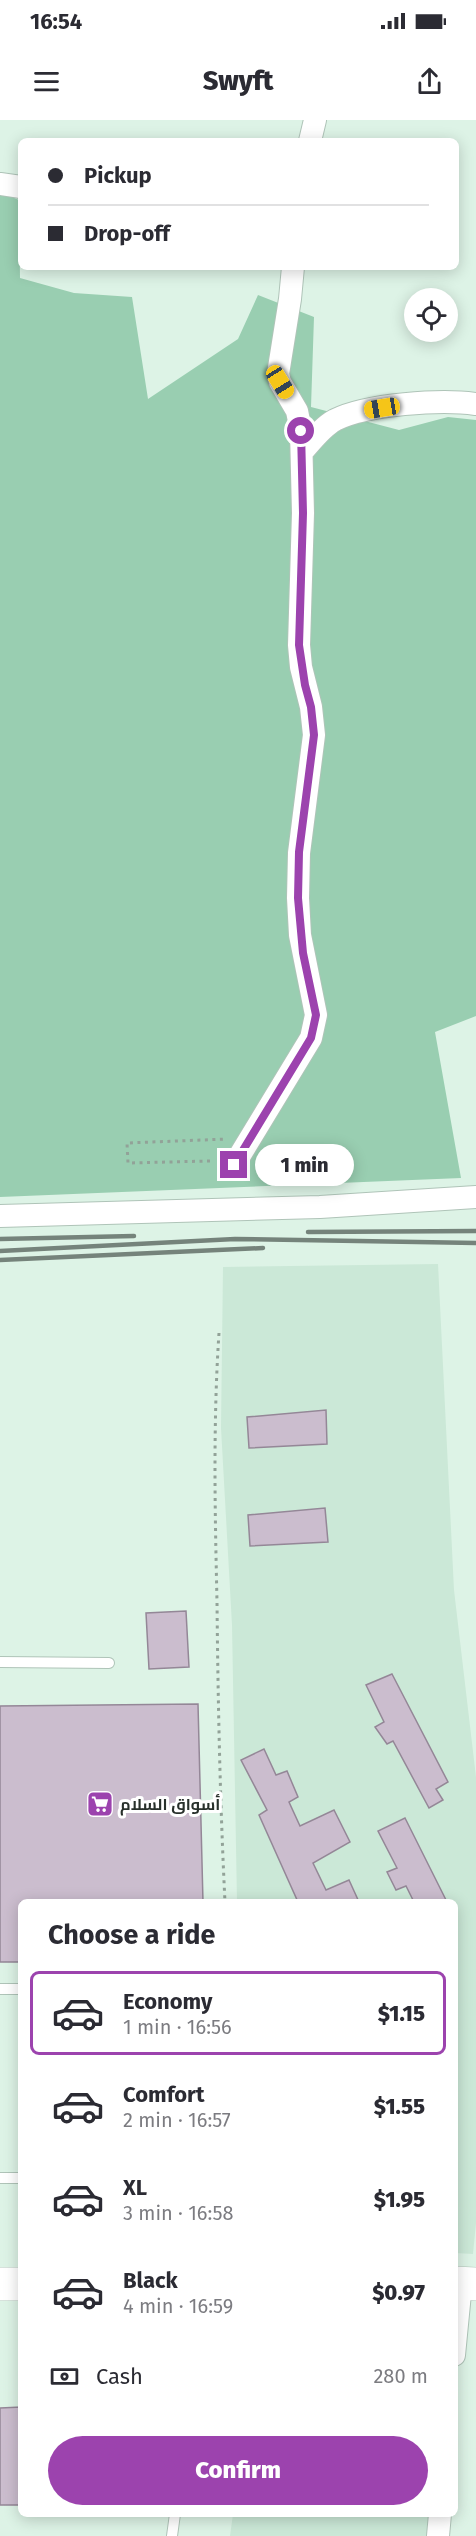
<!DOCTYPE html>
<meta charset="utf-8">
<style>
:root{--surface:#fff;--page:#f2f2f3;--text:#2b2b33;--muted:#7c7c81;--line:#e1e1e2;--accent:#9c43ae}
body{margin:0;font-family:"Fira Sans",Cairo,sans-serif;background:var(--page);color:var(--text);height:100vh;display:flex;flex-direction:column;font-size:22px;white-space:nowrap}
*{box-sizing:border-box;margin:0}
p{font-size:20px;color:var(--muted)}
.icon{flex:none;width:33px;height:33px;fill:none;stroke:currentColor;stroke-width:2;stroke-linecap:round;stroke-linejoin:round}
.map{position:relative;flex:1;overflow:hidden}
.sheet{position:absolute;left:18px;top:1779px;width:440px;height:618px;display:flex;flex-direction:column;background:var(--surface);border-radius:9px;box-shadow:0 3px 15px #0003}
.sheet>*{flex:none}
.guide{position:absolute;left:18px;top:18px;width:441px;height:132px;border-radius:9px;box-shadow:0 3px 15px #0003;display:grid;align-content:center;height:132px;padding:0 30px;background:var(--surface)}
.fabs{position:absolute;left:404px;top:168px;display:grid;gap:12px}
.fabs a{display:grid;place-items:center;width:54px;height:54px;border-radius:50%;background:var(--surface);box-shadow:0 3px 15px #0003;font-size:30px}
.end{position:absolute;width:27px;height:27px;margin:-14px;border:8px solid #9c43ae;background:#fff;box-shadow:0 0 0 3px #fff}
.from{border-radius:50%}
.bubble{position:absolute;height:42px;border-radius:21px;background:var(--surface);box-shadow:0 3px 15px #0003;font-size:20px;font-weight:800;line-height:42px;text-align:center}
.car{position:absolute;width:18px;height:36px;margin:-18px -9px;border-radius:8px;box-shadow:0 0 4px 2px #0007;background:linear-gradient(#f5c518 24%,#345 0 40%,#f5c518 0 76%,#345 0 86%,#f5c518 0)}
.guide b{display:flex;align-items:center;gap:21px;height:57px;font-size:22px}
.guide b+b{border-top:2px solid var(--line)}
.guide i{width:15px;height:15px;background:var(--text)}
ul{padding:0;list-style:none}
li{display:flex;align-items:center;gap:18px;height:84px;margin:0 12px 9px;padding:0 18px;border:3px solid transparent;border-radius:9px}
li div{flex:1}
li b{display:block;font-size:22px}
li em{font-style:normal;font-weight:800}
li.active{border-color:var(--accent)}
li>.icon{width:54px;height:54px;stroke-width:1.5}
h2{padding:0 30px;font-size:27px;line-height:72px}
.pay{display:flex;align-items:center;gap:15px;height:66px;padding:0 30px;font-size:22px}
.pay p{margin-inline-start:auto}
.primary-button{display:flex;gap:12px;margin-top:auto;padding:12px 30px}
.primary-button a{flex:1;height:69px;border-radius:36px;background:var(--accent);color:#fff;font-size:24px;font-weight:800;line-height:69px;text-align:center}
.status{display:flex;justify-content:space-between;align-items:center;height:42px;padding:0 30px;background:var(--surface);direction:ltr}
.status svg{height:16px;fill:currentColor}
header{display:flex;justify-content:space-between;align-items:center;height:78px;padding:0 30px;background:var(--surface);font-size:27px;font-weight:800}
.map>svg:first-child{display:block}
.built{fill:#cbe8d7}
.green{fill:#99ceb1}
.building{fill:#cbbdce;stroke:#948797;stroke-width:1.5}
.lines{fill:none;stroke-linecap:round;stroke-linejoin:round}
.service-casing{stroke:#afc4b8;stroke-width:12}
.minor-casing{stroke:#afc4b8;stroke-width:24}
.primary-casing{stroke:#afc4b8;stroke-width:34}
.path{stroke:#92a298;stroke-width:3;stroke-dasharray:3 4.5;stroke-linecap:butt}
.service{stroke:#fff;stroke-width:10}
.minor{stroke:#fff;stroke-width:22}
.primary{stroke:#fff;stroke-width:33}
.rail{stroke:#75837b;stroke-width:4.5}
.route{stroke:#9c43ae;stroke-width:8}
.labels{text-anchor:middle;stroke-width:6;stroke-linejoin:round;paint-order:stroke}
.poi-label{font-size:16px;font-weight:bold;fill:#28302b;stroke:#fff;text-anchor:start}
</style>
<div class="status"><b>16:54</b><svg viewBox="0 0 49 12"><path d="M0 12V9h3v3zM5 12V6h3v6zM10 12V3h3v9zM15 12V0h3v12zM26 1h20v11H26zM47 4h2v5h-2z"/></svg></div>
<header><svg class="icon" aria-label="menu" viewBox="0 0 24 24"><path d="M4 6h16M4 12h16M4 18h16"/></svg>Swyft<svg class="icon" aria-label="share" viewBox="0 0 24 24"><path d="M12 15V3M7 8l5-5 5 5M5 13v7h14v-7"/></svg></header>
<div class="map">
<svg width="476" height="2416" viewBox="0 0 476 2416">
<rect width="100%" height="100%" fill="#ddf3e6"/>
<!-- built -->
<path class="built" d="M438 1144 454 1470 476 1657V2103L473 2134 455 2133 454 1782H237L232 1505 221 1308 223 1147Z
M233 2394H430L428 2416H230Z"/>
<!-- green -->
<path class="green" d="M0 72 19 80 20 158 74 173 132 177 148 279 238 219 258 175 314 197 311 287 399 310 448 297 476 300V896L435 912 461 1058 0 1077Z"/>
<!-- building -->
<path class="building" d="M326 1290 327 1324 249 1328 247 1297Z
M325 1388 328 1422 250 1426 248 1395Z
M186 1491 189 1547 149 1549 146 1493Z
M392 1554 448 1662 436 1669 443 1680 429 1688 393 1621 387 1624 375 1607 384 1602 366 1565Z
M198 1584 203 1782H21V1842H0V1586Z
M264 1629 276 1655 287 1651 298 1677 289 1682 300 1706 334 1690 350 1722 313 1743 326 1770 349 1760 359 1782H298L259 1695 267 1690 241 1640Z
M405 1698 447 1782H414L406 1766 396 1770 387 1752 397 1748 378 1711Z
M21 2287V2385H0V2288Z"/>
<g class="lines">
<defs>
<path id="service" d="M0 1542 109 1543
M0 1869H21
M0 2058H21
M172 2416 175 2394"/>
<path id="minor" d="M310 21 315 0
M0 64 21 67
M302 332C311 322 322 307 335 300 367 284 441 279 476 284
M234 1045 311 918 316 895 300 815 298 778 299 733 314 615 311 587 301 547 299 525 303 393 301 311 297 291 280 262 278 254 290 179 293 147
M0 1096 320 1087 476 1077
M454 2235 461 2163
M438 2416 440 2394"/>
<path id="primary" d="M454 2163 476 2164
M0 2164H21"/>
</defs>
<!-- service casing -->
<use href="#service" class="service-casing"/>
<!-- minor casing -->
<use href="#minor" class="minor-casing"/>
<!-- primary casing -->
<use href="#primary" class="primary-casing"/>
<!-- path -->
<path class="path" d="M210 1041 128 1043 127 1023 227 1019
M219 1213C213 1303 215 1392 217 1482 218 1582 220 1682 225 1782"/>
<!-- service -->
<use href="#service" class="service"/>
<!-- minor -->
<use href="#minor" class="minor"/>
<!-- primary -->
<use href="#primary" class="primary"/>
<!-- rail -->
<path class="rail" d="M308 1112 476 1111
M0 1119 134 1116
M0 1131 235 1119 476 1123
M0 1140 263 1128"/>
</g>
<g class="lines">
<!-- route -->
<path class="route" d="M234 1045 311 918 316 895 303 833 298 778 299 732 314 615 311 587 305 565 299 525 303 393 301 311"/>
</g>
<!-- icons -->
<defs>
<symbol id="supermarket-square" viewBox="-11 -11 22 22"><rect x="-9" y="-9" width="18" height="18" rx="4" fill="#9c43ae" stroke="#fff"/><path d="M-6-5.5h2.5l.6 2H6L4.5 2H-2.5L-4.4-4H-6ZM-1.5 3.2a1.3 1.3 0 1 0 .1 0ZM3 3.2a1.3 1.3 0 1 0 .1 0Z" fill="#fff"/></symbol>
</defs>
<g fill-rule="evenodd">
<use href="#supermarket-square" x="85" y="1669" width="30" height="30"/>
</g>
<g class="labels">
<!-- poi labels -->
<g class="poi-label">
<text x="120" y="1690">أسواق السلام</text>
</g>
</g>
</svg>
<div class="fabs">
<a><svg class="icon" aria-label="locate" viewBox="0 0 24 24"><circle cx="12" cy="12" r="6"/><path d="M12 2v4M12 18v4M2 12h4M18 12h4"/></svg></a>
</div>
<i class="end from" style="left:301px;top:311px"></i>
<i class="end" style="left:234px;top:1045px"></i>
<div class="bubble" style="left:255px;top:1024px;width:99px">1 min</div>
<i class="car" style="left:280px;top:262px;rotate:148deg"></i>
<i class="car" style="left:382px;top:288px;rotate:261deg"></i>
<div class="guide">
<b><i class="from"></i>Pickup</b>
<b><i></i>Drop-off</b>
</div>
<section class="sheet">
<h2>Choose a ride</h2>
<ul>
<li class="active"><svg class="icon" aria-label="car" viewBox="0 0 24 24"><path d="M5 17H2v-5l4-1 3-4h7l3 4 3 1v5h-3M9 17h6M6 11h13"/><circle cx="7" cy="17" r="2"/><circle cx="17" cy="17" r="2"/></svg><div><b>Economy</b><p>1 min · 16:56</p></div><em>$1.15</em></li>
<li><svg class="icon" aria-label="car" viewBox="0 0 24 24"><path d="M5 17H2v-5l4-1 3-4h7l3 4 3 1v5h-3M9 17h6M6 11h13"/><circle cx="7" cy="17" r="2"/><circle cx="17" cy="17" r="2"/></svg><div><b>Comfort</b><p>2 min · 16:57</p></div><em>$1.55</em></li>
<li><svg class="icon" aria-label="car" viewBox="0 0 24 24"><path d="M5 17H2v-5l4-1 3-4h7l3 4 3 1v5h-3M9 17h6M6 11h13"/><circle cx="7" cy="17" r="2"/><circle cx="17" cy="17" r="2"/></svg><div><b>XL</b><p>3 min · 16:58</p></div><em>$1.95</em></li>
<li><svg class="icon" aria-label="car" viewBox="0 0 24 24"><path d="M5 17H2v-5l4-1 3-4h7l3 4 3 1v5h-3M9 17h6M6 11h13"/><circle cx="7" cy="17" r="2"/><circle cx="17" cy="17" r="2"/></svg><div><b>Black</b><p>4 min · 16:59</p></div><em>$0.97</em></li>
</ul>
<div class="pay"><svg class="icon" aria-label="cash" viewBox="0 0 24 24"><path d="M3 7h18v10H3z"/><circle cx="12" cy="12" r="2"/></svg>Cash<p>280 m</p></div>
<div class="primary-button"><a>Confirm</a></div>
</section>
</div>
